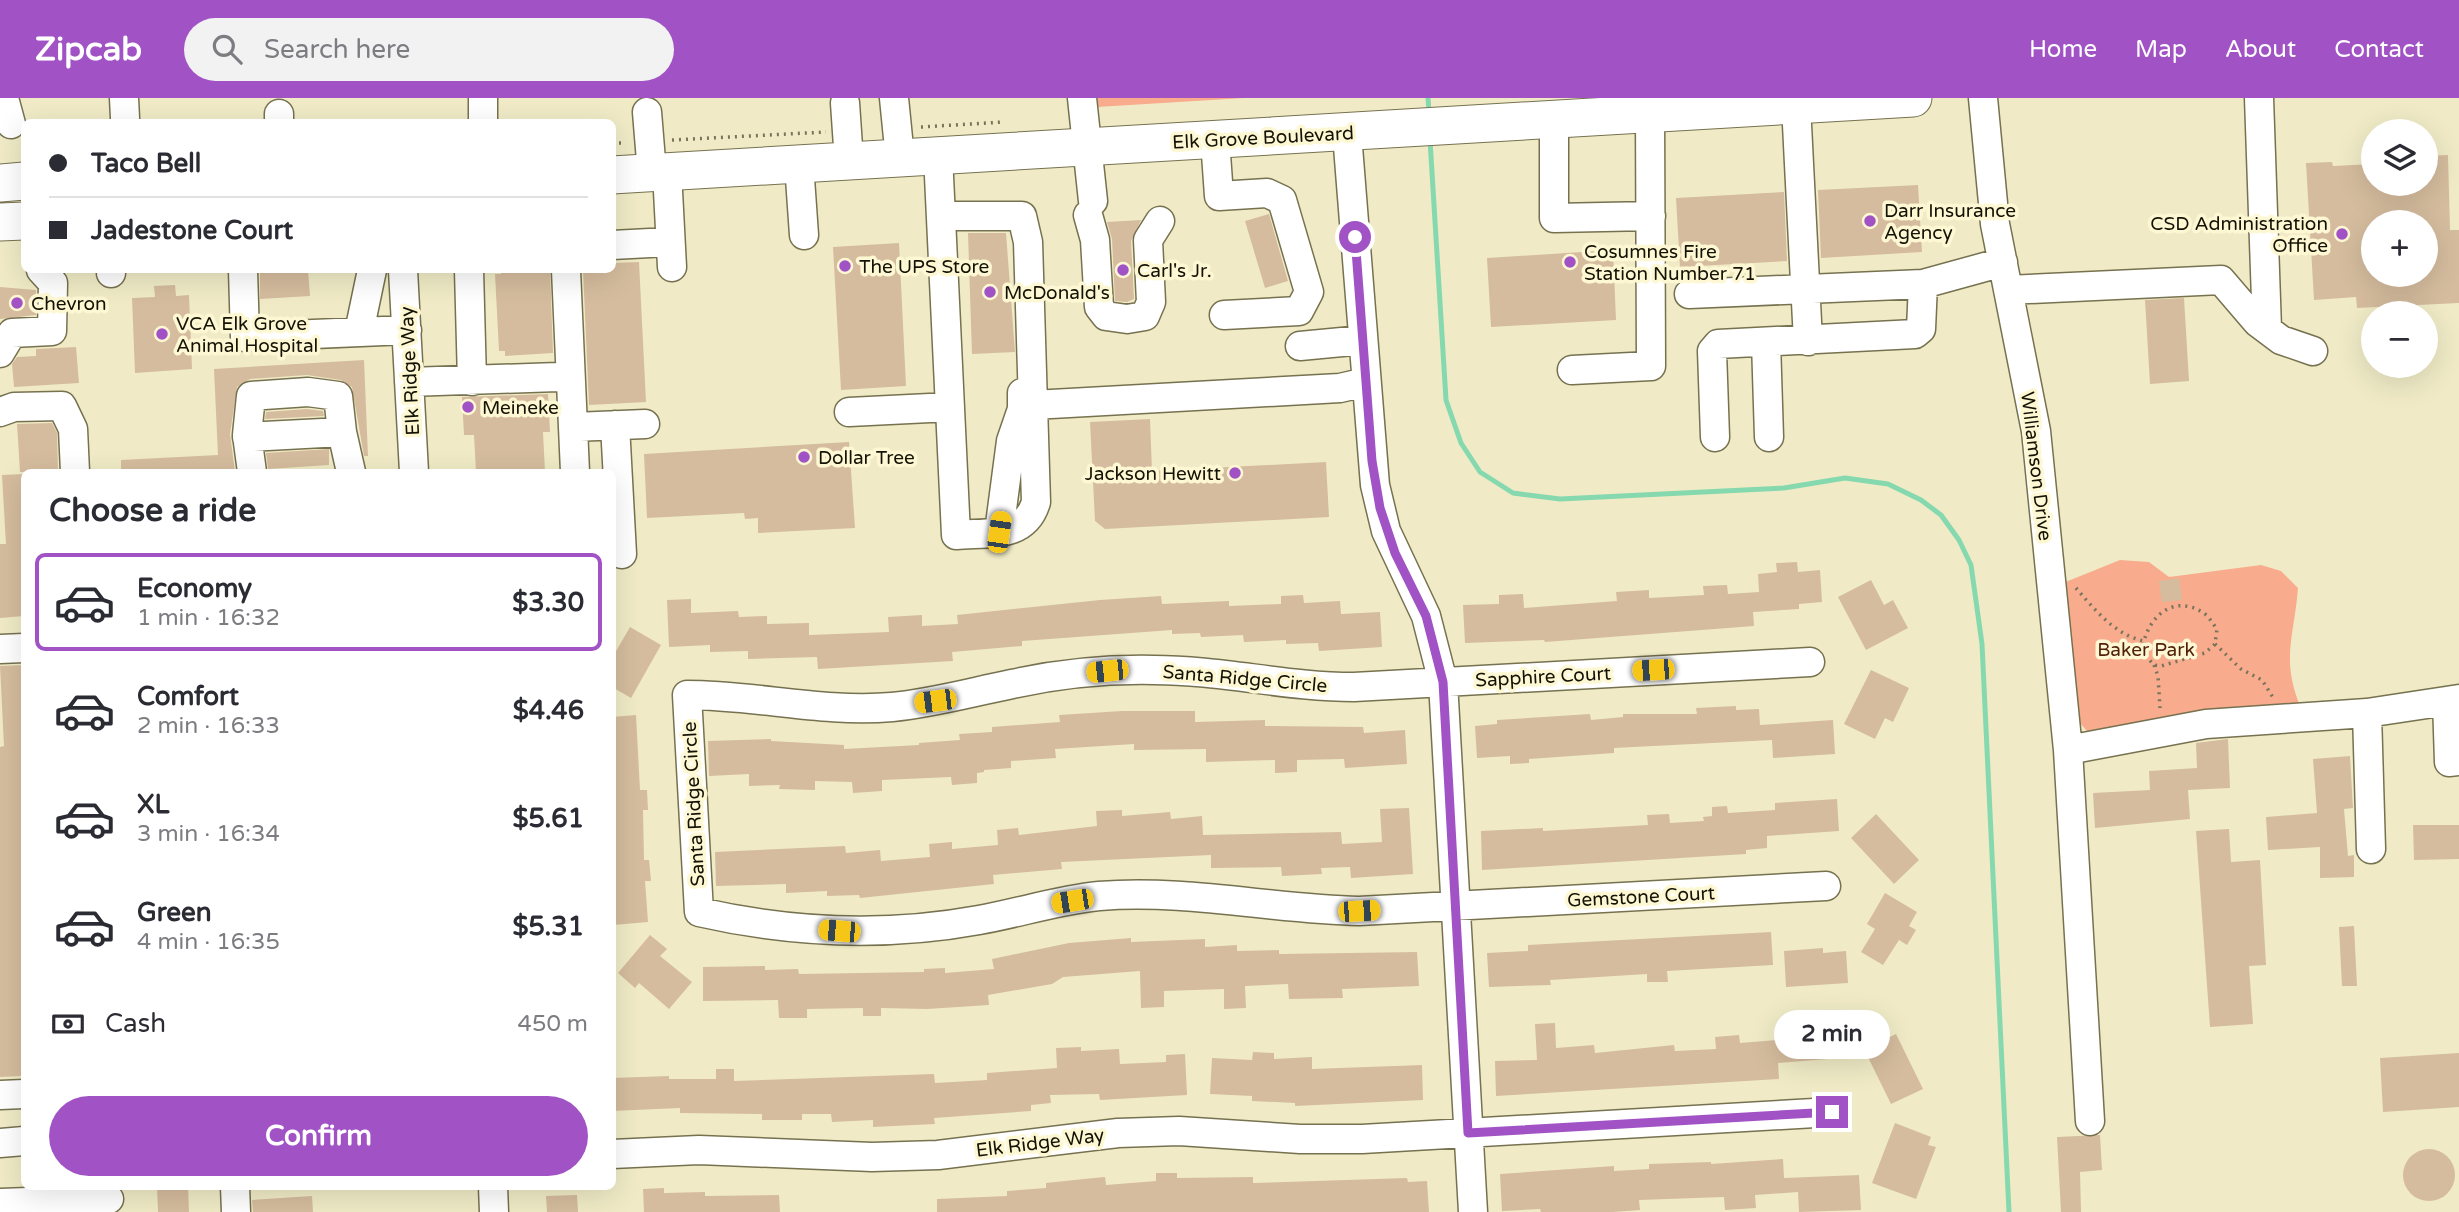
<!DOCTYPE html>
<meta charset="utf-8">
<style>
:root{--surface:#fff;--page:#f2f2f3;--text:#2b2b33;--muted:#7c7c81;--line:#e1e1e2;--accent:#a153c5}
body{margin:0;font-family:"Varela Round",sans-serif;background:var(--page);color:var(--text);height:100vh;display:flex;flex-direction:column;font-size:26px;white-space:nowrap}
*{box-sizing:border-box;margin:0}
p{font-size:23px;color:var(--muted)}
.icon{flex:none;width:38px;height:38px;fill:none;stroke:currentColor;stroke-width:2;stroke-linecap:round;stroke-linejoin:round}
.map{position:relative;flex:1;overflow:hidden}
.drawer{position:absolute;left:21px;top:371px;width:595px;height:721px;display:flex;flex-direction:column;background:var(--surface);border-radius:10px;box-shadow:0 7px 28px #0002}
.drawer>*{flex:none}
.top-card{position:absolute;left:21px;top:21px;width:595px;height:154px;border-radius:10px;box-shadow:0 7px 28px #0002;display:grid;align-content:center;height:154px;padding:0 28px;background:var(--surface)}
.fabs{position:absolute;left:2361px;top:21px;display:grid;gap:14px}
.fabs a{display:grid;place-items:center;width:77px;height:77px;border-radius:50%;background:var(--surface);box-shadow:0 7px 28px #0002;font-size:35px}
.end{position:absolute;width:32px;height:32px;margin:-16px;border:9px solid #a153c5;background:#fff;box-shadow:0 0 0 4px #fff}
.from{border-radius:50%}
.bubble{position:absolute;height:49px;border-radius:24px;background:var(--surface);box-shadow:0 7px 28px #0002;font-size:23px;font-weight:700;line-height:49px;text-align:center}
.car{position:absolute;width:21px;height:42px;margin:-21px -10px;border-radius:9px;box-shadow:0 0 5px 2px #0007;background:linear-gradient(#f5c518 24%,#345 0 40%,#f5c518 0 76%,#345 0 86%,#f5c518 0)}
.top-card b{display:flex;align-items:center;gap:24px;height:66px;font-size:26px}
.top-card b+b{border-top:2px solid var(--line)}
.top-card i{width:18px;height:18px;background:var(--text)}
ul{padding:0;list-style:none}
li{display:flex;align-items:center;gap:21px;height:98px;margin:0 14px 10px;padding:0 14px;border:4px solid transparent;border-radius:10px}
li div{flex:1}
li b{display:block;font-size:26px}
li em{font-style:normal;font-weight:700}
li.on{border-color:var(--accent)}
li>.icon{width:63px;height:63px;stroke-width:1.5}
h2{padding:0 28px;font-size:32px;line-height:84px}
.pay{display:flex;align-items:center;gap:18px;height:77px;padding:0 28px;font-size:26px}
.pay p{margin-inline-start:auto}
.button{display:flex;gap:14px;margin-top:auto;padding:14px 28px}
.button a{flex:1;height:80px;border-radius:42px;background:var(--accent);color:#fff;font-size:28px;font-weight:700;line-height:80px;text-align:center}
header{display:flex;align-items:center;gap:42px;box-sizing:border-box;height:98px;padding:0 35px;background:var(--accent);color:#fff}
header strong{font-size:33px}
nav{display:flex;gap:38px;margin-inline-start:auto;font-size:24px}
.search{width:490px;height:63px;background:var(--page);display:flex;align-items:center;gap:18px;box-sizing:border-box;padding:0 24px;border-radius:38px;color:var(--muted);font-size:26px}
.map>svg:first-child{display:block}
.green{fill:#f8ab8d}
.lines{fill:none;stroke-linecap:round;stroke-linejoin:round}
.stream{stroke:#86d9ae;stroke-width:5}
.building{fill:#d5bc9e;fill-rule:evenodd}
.minor-casing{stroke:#76714f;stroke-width:31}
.major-casing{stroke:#76714f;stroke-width:39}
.path{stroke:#78745c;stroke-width:3.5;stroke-dasharray:2 5;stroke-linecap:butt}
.minor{stroke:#fff;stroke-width:28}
.major{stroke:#fff;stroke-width:37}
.route{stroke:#a153c5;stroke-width:9}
.poi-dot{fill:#a153c5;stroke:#fdf8d3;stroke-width:2.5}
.labels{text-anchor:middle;stroke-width:7;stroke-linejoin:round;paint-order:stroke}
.street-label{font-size:19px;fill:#141205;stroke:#fdf8d3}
.poi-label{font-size:19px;fill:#141205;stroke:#fdf8d3;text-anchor:start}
.park-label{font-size:19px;fill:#501f0a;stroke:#fdf8d3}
</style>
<header>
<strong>Zipcab</strong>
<div class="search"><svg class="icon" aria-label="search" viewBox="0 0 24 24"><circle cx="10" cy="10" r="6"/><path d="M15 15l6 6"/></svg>Search here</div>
<nav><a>Home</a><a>Map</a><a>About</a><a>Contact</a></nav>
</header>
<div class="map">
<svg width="2459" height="1114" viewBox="0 0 2459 1114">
<rect width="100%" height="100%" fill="#f0ebc6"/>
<!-- green -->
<path class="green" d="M1097 0H1244L1097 9Z
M2120 462 2149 464 2169 479 2261 467 2281 473 2298 490C2294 540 2281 560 2300 608L2099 637 2087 633 2079 624 2063 485Z"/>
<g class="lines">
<!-- stream -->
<path class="stream" d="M1428 0 1429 14
M1430 42 1446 302 1461 345 1480 374 1513 395 1560 401 1784 390 1845 380 1888 386 1921 402 1941 417 1959 442 1971 467 1982 546 2009 1114"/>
</g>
<!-- building -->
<path class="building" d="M2448 57 2450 132H2459V205L2357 210 2356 199 2314 202 2306 65 2332 64 2333 68 2373 66V86H2426V58ZM2373 124H2426V177H2373Z
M1918 87 1922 154 1821 160 1818 92Z
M1784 94 1787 163 1680 169 1676 100Z
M1269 116 1288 183 1265 190 1245 123Z
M1141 122 1131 143 1134 201 1127 204 1115 203 1112 141 1107 124Z
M968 135H1006L1015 254 972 256Z
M899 145 906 288 841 292 833 149Z
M1613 152 1616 222 1491 229 1487 160Z
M639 164 646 304 589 307 583 172H612V165Z
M260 172H308L310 198 260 201Z
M501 172H550L553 255 505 258V253H499L495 176H501Z
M175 187 176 198 189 197 192 271 135 275 132 200 155 199 154 188Z
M0 189 36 192V217L0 221Z
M2184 200 2189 283 2150 286 2145 202Z
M76 249 79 285 14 289 12 266 17 259 36 258V251Z
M364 262 368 358H364L352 289 341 282 307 277 250 281 237 289 230 336 235 374H121V362L218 357 214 271Z
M548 296 550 334H543L545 374H476L474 337H464L462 299Z
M307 311 323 313 324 318 265 321 266 314Z
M1150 321 1152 373 1326 364 1329 419 1105 431 1095 423 1090 324Z
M52 325 57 335 58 374H20L17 326Z
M849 344 855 430 758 435V420L745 421 744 415 647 420 644 356Z
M329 351V367L268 371 266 355Z
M24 376V518L0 520V446H6L2 377Z
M1797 464 1798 474 1820 472 1822 504 1799 506V511L1753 514 1754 528 1545 544 1544 542 1465 545 1463 507 1499 506V497L1523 496 1524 510 1617 503 1616 494 1649 492V500L1704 497 1703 488 1727 487 1728 496 1759 494 1758 476 1777 474 1776 465Z
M2179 480 2182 502 2162 504 2159 483Z
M1871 482 1884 507 1893 502 1908 530 1866 552 1838 499Z
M1303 497 1304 505 1340 503 1341 516 1380 514 1382 549 1319 553 1318 545 1286 546V542L1244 544 1243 537 1201 539 1200 535 1172 536V532L1022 543V548L952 554 953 563 818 571 817 559 748 561V553L710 554V547L669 549 667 502 691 501V515L738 513 739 519 767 518V526L809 525V537L889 534 888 519 922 517V528L958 526 957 517 1100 502 1161 498 1162 506 1229 503V508L1281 506V498Z
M630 529 661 547 631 600 612 589V560Z
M24 567V978L0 979V649L4 648 0 568Z
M1871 572 1909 590 1893 624 1885 620 1875 641 1844 626Z
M1736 608V612L1759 611 1760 627 1833 622 1835 656 1773 660 1772 642 1614 650V655L1529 661V665L1510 666V658L1477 660 1475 628 1497 626V622L1590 616 1591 622 1623 619V616H1697L1696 610Z
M1122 613H1195V624L1265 622V628L1363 629 1364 635 1405 632 1407 666 1345 670 1344 661 1297 662V674L1275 675V662L1206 664V651L1134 652V646L1055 651 1056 660 1011 663V670L984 672V674L977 675V685L952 687 951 679 882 682V693L853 695 852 684 815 683V692L779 691 780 687 749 688V676L709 678 708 643 771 641V643L844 647V651L919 647V645L960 642 959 636 992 634V629L1060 624 1059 617Z
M636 617 640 692H647L648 712H643L644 762H649L651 783H645L648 824 613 827 612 619Z
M2228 641 2230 690 2188 692 2190 721 2095 730 2093 695 2150 692 2149 673 2197 670 2196 645Z
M2350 658 2353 710 2344 711 2348 758 2354 757V779L2320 780V749L2268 752 2266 719 2317 715 2313 661Z
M1837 701 1839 733 1767 738V750L1746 752V756L1482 772 1481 733 1543 730V733L1648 727 1647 717 1669 716 1670 725 1704 723 1703 719 1712 718V709L1727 708 1728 715 1775 712V705Z
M1409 710 1413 776 1351 780 1350 769 1321 770 1322 776 1282 778 1281 769 1211 770V757L1061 764 1062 771 993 777 994 786 860 800 859 797 827 798V793L786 795V786L716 788 715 754 845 748 846 755 880 752 881 763 930 759 929 746 952 744V751L998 747 997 732 1018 730 1019 737 1097 728 1096 713 1122 712V718L1170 714 1171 721 1202 718 1203 737 1341 734 1342 746 1382 744 1380 711Z
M1876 716 1919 762 1894 786 1851 740Z
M2413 727H2459V761L2414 762Z
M2229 731 2231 764 2260 762 2266 867 2249 868 2253 926 2210 929 2196 733Z
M1885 795 1917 814 1909 828 1916 832 1907 847 1899 842 1883 867 1861 854 1875 831 1867 826Z
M2354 828 2357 888H2342L2339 829Z
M1771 834 1773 867 1667 873 1668 884H1647V876L1550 882 1551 887 1489 889 1487 855 1528 853V847Z
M650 837 667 851 660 858 692 884 669 911 639 885 635 890 618 875Z
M1131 840V844L1205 841V849L1237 847V853L1279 852V856L1417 854 1419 888 1342 891 1343 900 1289 901 1288 886 1245 888 1246 910 1224 911V891L1164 893V909L1141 910 1140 873 1063 879 1052 886 988 897 989 907 927 911 881 910V918H863V910L807 911V920H779L778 902 703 903V869L765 868V872L798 871 799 876 924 874V871L945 870V875L994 871 992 861 1069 845Z
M1823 850V855L1846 853 1848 885 1786 889 1784 853Z
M1823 915 1824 924 1850 922 1853 959 1778 965 1779 981 1496 998 1495 963 1537 962 1535 926 1555 925 1556 950 1594 947 1595 955 1674 947 1675 953 1716 951 1715 939 1739 937 1740 945 1790 941 1788 917Z
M1896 936 1923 991 1891 1006 1864 951Z
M1081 949V953L1119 951 1120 966 1166 964V957L1185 956 1187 997 1100 1002 1099 996 1050 997 1051 1005 1031 1007V1013L934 1020 935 1026 873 1029V1022L832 1024 831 1016H802V1022H762V1016L680 1015V1010L612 1013V980L669 978V981H716V971H734V983L934 976 935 985 987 982V975L1057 970 1056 950Z
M1253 954 1274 955V961L1312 959V971L1422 967 1423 1002 1295 1008V1005L1252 1003V998L1210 996 1212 960 1252 962Z
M2459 955V1009L2383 1014 2380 960Z
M1895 1025 1931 1039 1928 1047 1936 1049 1916 1101 1872 1085Z
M2100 1037 2102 1072 2080 1074 2081 1114H2061L2057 1039Z
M2403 1077a26 26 0 1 1 52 0a26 26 0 1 1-52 0Z
M1783 1061 1784 1080 1859 1077 1861 1112 1799 1114 1798 1094 1755 1097 1756 1110 1725 1112 1724 1099 1639 1102 1640 1112 1613 1114H1541L1540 1111 1502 1113 1500 1076 1614 1068V1073L1649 1071V1066L1711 1064V1066Z
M1156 1075H1177V1080L1253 1079V1085L1407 1080 1408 1084 1427 1083 1429 1114H937V1101L1007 1098V1093L1046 1090V1085L1084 1081 1105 1079 1106 1087 1156 1083Z
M157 1088H188L189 1114H158Z
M664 1090V1095L705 1094V1098L779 1097 780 1114H644L643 1091Z
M577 1097 578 1114H547L546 1098Z
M312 1098 313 1114H253L252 1102Z"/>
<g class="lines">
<defs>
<path id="minor" d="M4 0 11 26
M124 0 125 20
M483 0V24
M894 0 900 60
M1082 0 1093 103
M1983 0 1995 126 2036 333 2068 652 2090 1023
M2259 0 2267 231
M845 5 849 63
M1796 7 1808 243
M647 14 652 75
M1554 20V120L1651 118
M279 24V16
M1347 36 1375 387 1386 433 1426 518 1443 584 1473 1114
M1215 42 1219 98 1267 95 1282 102 1309 194 1299 213 1224 217
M938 57 956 437C989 434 1025 441 1036 404L1028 144 1022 118H941
M799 66 804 137
M667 74 672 169
M1088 117 1095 142 1099 209 1106 218 1127 221 1145 218 1151 204 1148 142 1160 123
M612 147 669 144
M111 172V175
M243 172 245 239 407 232
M403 172 414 374
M469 172 472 283
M566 172 575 374
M2008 192 2221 182 2257 224 2281 242 2313 253
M1689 196 1923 186 2003 164
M359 234 372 172
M1766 244 1769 339
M1300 248 1363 242
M0 255 12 235 52 233 53 185 41 172
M1572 272 1651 268 1650 16
M409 284 558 279
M1033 307 1340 290 1366 284
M0 314 14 309 62 308 73 331 75 374
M849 314 950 309
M615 327 622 456
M574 329 645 326
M247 339 342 334
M1715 339 1712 253 1718 246 1915 236 1921 231 1923 186
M252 374 247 337 251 298 308 294 338 298 342 334 351 374
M999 434 1011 343 1022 311V295
M0 551 24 550
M1810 564 1354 589C1287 589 1221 572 1154 572 1106 571 1058 576 1012 586 972 594 933 605 892 609 824 615 755 597 687 597L699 814C791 835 886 839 979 822 1019 815 1058 802 1099 798 1187 791 1272 811 1359 813L1826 788
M2447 603 2449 664 2459 663
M2367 615 2371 751
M2068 652 2206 626 2367 615 2459 601
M0 997 24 996
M0 1045 24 1043
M612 1056 699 1052 872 1059 938 1057 1118 1035 1179 1033 1300 1041H1362L1832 1014
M235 1088 236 1114
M493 1088 494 1114
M0 1105 109 1101"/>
<path id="major" d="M612 77 1913 0
M0 85 24 83
M0 124 24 123"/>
</defs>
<!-- minor casing -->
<use href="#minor" class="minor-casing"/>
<!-- major casing -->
<use href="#major" class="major-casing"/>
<!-- path -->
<path class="path" d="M921 29 1004 24
M672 42 826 34
M612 45H626
M2076 490C2095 512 2115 537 2144 543 2151 517 2174 497 2202 514 2208 517 2213 526 2217 531L2215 546 2205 555 2161 568 2154 567 2143 555 2144 543
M2215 546 2241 571 2262 582 2274 601
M2154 567 2158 578 2160 610"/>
<!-- minor -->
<use href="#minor" class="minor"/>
<!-- major -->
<use href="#major" class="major"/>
</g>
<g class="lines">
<!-- route -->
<path class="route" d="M1355 139 1372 363 1380 410 1395 455 1426 518 1443 584 1468 1035 1832 1014"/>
</g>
<!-- markers -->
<g class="poi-dot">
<circle cx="1870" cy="123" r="7"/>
<circle cx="2342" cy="136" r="7"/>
<circle cx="1570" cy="164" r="7"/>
<circle cx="845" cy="168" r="7"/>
<circle cx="1123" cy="172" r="7"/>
<circle cx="990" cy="194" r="7"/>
<circle cx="17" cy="205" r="7"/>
<circle cx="162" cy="236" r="7"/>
<circle cx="468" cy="309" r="7"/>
<circle cx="804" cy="359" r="7"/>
<circle cx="1235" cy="375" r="7"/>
</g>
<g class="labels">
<!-- street labels -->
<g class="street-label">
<text transform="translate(1263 39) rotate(-3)" y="7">Elk Grove Boulevard</text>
<text transform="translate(409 273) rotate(-93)" y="7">Elk Ridge Way</text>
<text transform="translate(2037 368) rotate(83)" y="7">Williamson Drive</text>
<text transform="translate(1543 578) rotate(-3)" y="7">Sapphire Court</text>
<text transform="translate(1245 580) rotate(5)" y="7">Santa Ridge Circle</text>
<text transform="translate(693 706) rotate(-93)" y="7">Santa Ridge Circle</text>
<text transform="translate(1641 798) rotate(-3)" y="7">Gemstone Court</text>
<text transform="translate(1040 1044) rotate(-7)" y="7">Elk Ridge Way</text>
</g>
<!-- poi labels -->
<g class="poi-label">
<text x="1884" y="119">Darr Insurance<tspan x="1884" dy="22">Agency</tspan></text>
<text x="2328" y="132" text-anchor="end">CSD Administration<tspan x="2328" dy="22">Office</tspan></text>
<text x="1584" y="160">Cosumnes Fire<tspan x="1584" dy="22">Station Number 71</tspan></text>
<text x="859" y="175">The UPS Store</text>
<text x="1137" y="179">Carl's Jr.</text>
<text x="1004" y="201">McDonald's</text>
<text x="31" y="212">Chevron</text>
<text x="176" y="232">VCA Elk Grove<tspan x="176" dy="22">Animal Hospital</tspan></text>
<text x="482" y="316">Meineke</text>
<text x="818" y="366">Dollar Tree</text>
<text x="1221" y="382" text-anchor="end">Jackson Hewitt</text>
</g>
<!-- park labels -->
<g class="park-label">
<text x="2146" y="558">Baker Park</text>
</g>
</g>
</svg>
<div class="fabs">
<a><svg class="icon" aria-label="layers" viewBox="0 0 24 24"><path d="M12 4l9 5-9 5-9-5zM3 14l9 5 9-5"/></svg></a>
<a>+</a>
<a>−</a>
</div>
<i class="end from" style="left:1355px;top:139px"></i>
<i class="end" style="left:1832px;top:1014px"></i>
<div class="bubble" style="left:1774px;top:912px;width:116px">2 min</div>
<i class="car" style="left:999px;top:434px;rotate:8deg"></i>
<i class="car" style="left:1653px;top:572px;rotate:267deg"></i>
<i class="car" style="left:1107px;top:573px;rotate:264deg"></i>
<i class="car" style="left:935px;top:603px;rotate:263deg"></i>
<i class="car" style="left:1072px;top:803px;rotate:261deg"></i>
<i class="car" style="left:1359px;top:813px;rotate:87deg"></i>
<i class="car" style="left:839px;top:833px;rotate:275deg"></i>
<div class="top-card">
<b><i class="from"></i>Taco Bell</b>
<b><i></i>Jadestone Court</b>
</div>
<section class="drawer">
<h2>Choose a ride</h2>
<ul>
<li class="on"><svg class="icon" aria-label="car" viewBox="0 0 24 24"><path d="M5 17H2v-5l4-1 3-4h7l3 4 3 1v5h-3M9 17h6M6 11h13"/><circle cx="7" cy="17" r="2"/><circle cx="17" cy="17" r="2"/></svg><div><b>Economy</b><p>1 min · 16:32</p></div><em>$3.30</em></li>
<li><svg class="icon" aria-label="car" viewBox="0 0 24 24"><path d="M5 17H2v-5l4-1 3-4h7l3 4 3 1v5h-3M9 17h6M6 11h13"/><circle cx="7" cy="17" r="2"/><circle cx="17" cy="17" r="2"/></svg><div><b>Comfort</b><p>2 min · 16:33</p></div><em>$4.46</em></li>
<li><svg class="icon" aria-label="car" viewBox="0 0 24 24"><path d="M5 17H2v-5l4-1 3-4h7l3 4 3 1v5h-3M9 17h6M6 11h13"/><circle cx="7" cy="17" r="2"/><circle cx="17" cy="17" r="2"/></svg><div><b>XL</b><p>3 min · 16:34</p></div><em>$5.61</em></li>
<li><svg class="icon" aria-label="car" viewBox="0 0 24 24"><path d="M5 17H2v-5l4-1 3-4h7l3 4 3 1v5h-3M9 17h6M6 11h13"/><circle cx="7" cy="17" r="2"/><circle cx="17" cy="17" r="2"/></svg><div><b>Green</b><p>4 min · 16:35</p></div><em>$5.31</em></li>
</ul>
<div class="pay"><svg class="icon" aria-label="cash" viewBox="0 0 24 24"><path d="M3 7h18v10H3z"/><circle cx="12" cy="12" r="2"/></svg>Cash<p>450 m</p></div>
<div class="button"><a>Confirm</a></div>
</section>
</div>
